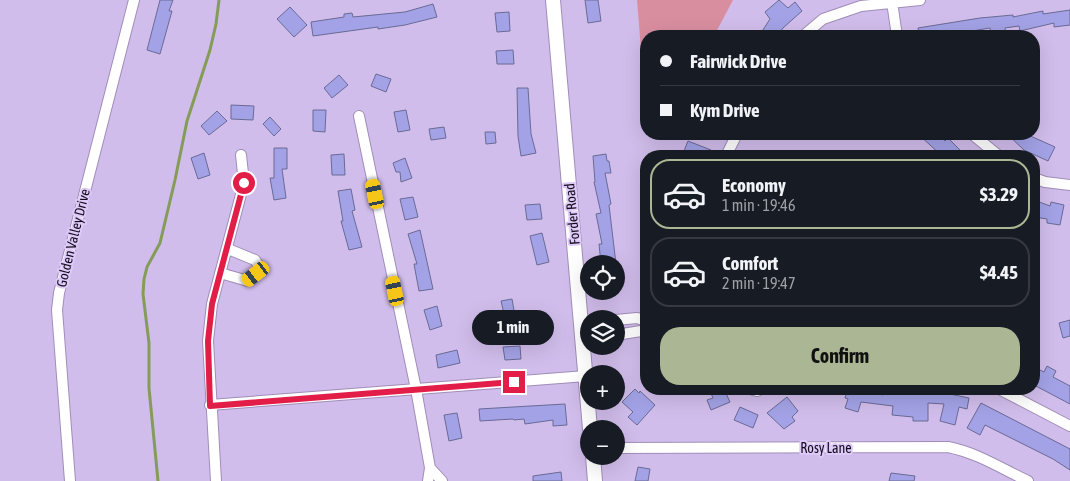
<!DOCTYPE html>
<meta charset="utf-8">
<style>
:root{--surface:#171b24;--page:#20242c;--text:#f1f3f6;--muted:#9ea1a6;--line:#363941;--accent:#abb694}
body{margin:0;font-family:"Asap Condensed",sans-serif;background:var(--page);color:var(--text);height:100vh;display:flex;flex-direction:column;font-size:19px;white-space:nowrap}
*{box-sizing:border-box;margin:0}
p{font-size:16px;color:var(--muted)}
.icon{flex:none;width:28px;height:28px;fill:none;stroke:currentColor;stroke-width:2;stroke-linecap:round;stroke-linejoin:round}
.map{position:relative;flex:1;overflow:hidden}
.details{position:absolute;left:640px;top:150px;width:400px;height:245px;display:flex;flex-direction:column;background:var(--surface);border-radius:20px;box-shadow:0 5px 20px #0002}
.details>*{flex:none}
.hud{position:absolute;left:640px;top:30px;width:400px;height:110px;border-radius:20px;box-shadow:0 5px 20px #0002;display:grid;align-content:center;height:110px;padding:0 20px;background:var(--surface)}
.buttons{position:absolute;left:580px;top:255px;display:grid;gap:10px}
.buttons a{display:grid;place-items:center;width:45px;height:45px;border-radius:50%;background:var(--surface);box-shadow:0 5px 20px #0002;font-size:25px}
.end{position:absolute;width:22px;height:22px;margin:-11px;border:6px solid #e11d48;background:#fff;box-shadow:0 0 0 2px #fff}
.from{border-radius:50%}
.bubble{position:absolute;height:35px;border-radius:18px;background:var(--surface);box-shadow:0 5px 20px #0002;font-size:16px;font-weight:700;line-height:35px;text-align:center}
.car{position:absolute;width:15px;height:30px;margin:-15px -8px;border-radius:6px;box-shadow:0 0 4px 1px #0007;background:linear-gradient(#f5c518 24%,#345 0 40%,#f5c518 0 76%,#345 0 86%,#f5c518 0)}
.hud b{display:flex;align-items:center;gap:18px;height:48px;font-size:19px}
.hud b+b{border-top:1px solid var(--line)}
.hud i{width:12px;height:12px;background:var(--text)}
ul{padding:9px 0 0;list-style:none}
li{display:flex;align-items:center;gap:15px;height:70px;margin:0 10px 8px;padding:0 10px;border:2px solid var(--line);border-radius:20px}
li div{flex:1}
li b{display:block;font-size:19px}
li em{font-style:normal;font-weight:700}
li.active{border-color:var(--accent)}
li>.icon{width:45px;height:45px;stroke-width:1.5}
.primary-button{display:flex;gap:10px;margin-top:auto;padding:10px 20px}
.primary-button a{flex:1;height:58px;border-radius:20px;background:var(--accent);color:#111;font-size:20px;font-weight:700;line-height:58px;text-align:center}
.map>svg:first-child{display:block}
.green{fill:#d98ea0}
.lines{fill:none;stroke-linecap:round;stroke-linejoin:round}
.stream{stroke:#859c58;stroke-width:3}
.building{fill:#a3a2e6;stroke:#6a6a95}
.minor-casing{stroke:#a08db8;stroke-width:12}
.secondary-casing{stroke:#a08db8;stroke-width:16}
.minor{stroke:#fff;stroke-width:10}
.secondary{stroke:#fff;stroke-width:14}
.route{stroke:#e11d48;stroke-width:6}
.labels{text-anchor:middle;stroke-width:4;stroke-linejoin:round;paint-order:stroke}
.street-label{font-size:14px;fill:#130b1b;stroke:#decaf8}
</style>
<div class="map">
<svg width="1070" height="481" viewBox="0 0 1070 481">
<rect width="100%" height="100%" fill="#d1bdeb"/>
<!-- green -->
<path class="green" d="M637 0H733L714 36H646V112Z"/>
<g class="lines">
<!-- stream -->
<path class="stream" d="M158 481 149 388V343L143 294 144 279 147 267 160 243 175 180 187 121 210 50 216 24 219 0"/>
</g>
<!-- building -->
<path class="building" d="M160 0H173L169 11H172L160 54 147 50Z
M585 0H598L601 21 588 23Z
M779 0 788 8 795 2 802 11 783 28 777 36H759L770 19 765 12Z
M433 4 437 17 405 25 378 29V27L313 36 311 22 344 17V14L352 13 353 17 405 12Z
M290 7 307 25 294 37 277 19Z
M1070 10V25L1054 27V23L1020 31 1019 26 1005 28 1006 36H991L990 28 972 31V36H919L918 28 980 18 1013 15V17L1043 11V14Z
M509 12 510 31 497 32 495 13Z
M513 50 514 64H497L496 51Z
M376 74 391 79 386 92 371 86Z
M339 75 348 85 332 98 324 88Z
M517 88H528L531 134 536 153 521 156 518 136Z
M231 105 254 106 253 120 231 119Z
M313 110H326L325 132 313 131Z
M406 110 410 130 398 132 394 112Z
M217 111 227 121 209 135 201 126Z
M270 117 281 129 274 136 263 124Z
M444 127 446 138 431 140 429 129Z
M485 132H495L496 143 486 144Z
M918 134H938L945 141 948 138 966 156H942Z
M1007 134H1026L1055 147 1048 161 1024 150Z
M688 141 711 150 708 156H682Z
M274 148H287V169H282L286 198 274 200 270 178H274Z
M204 153 210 175 198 179 191 158Z
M344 154 345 175H332L331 155Z
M606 154 607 161H609L611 173H605L611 204 609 205 616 264H601L599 244H602L596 214 601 213 594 182H595L593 156Z
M405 158 412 178 401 182 400 172H396L393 163Z
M351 189 355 210 352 211 362 247 349 250 341 221H343L338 191Z
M413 197 418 217 405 220 400 199Z
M1034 200 1050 206 1051 202 1064 205 1060 225 1047 223V219L1034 217Z
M540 204 542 219 527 220 525 205Z
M420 230 433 289 419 291 414 264H417L408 234Z
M542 233 549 262 537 265 530 236Z
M512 299 515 316 505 318 501 301Z
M437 306 442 326 430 330 424 310Z
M1070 320V336L1063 338 1059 323Z
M520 346 521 359 505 360 503 347Z
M457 350 460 363 438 368 436 355Z
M1047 366 1056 371 1053 377 1070 386V404L1034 385V367L1044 372Z
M635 389 639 393 640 391 655 405 637 425 628 417 633 412 622 402Z
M709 389H724L730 402 711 410 707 400 713 398Z
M848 389H864L883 395V390L913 394V392L945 393 969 398 967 409 959 407 955 425 940 421 944 404 928 403V421H913V417L892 415 893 406 861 402 858 412 845 408 848 399 845 398Z
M787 397 798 411 792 417 795 421 784 429 767 413Z
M981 403 1070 449V470L1053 459 985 425 980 435 967 428Z
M565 404 567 425 553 426V420L525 424 524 419 514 420 513 419 480 421 479 409Z
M740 407 758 415 753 428 734 420Z
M457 413 462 438 449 441 444 415Z
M638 467 650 469 648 481H635Z
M561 472 562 481H533V476Z
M891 473 915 476 914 481H889Z"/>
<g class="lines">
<defs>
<path id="minor" d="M892 2 897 36
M803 36 823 19 861 6 920 0
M359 116 416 389 430 468 428 481
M972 134 999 156
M726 156 737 134
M1034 178 1045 182 1070 185
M220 273 248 281 256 274 259 266 255 260 228 249
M616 320 637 318 646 321
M616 335 641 331 646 328
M750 389 757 391 761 389
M999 389 1070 426
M210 405 586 376
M616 448 948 447C978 453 1002 469 1028 481
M430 468 442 481
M70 481 57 310 59 293 134 0
M216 481 208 341 212 304 244 183 241 155"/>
<path id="secondary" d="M553 0 590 429
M593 456 595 481"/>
</defs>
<!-- minor casing -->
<use href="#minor" class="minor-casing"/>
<!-- secondary casing -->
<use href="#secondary" class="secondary-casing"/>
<!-- minor -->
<use href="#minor" class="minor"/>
<!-- secondary -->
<use href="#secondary" class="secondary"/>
</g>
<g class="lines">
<!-- route -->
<path class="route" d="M244 183 212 304 208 341 210 406 514 382"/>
</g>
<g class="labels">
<!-- street labels -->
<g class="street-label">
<text transform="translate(572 214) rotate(-95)" y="5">Forder Road</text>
<text transform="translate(73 238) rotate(-76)" y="5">Golden Valley Drive</text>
<text x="826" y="453">Rosy Lane</text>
</g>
</g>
</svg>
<div class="buttons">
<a><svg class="icon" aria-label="locate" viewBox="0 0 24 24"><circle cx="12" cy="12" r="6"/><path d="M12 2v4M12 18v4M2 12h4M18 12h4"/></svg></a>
<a><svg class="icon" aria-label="layers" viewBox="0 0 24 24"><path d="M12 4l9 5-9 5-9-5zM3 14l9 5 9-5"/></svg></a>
<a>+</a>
<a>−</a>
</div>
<i class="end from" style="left:244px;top:183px"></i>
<i class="end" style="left:514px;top:382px"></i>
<div class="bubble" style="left:472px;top:310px;width:82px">1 min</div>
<i class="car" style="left:375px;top:194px;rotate:348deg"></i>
<i class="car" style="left:256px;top:274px;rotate:232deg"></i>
<i class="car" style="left:395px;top:291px;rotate:348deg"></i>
<div class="hud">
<b><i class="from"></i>Fairwick Drive</b>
<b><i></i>Kym Drive</b>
</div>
<section class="details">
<ul>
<li class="active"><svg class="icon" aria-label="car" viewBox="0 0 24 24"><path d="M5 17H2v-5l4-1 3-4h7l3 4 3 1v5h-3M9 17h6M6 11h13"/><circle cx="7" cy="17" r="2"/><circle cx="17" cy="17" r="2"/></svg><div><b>Economy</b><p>1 min · 19:46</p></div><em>$3.29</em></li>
<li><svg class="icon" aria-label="car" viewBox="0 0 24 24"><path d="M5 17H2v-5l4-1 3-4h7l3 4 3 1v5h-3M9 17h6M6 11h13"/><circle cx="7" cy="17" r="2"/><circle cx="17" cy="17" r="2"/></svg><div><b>Comfort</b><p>2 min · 19:47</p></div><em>$4.45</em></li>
</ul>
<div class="primary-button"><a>Confirm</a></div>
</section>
</div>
